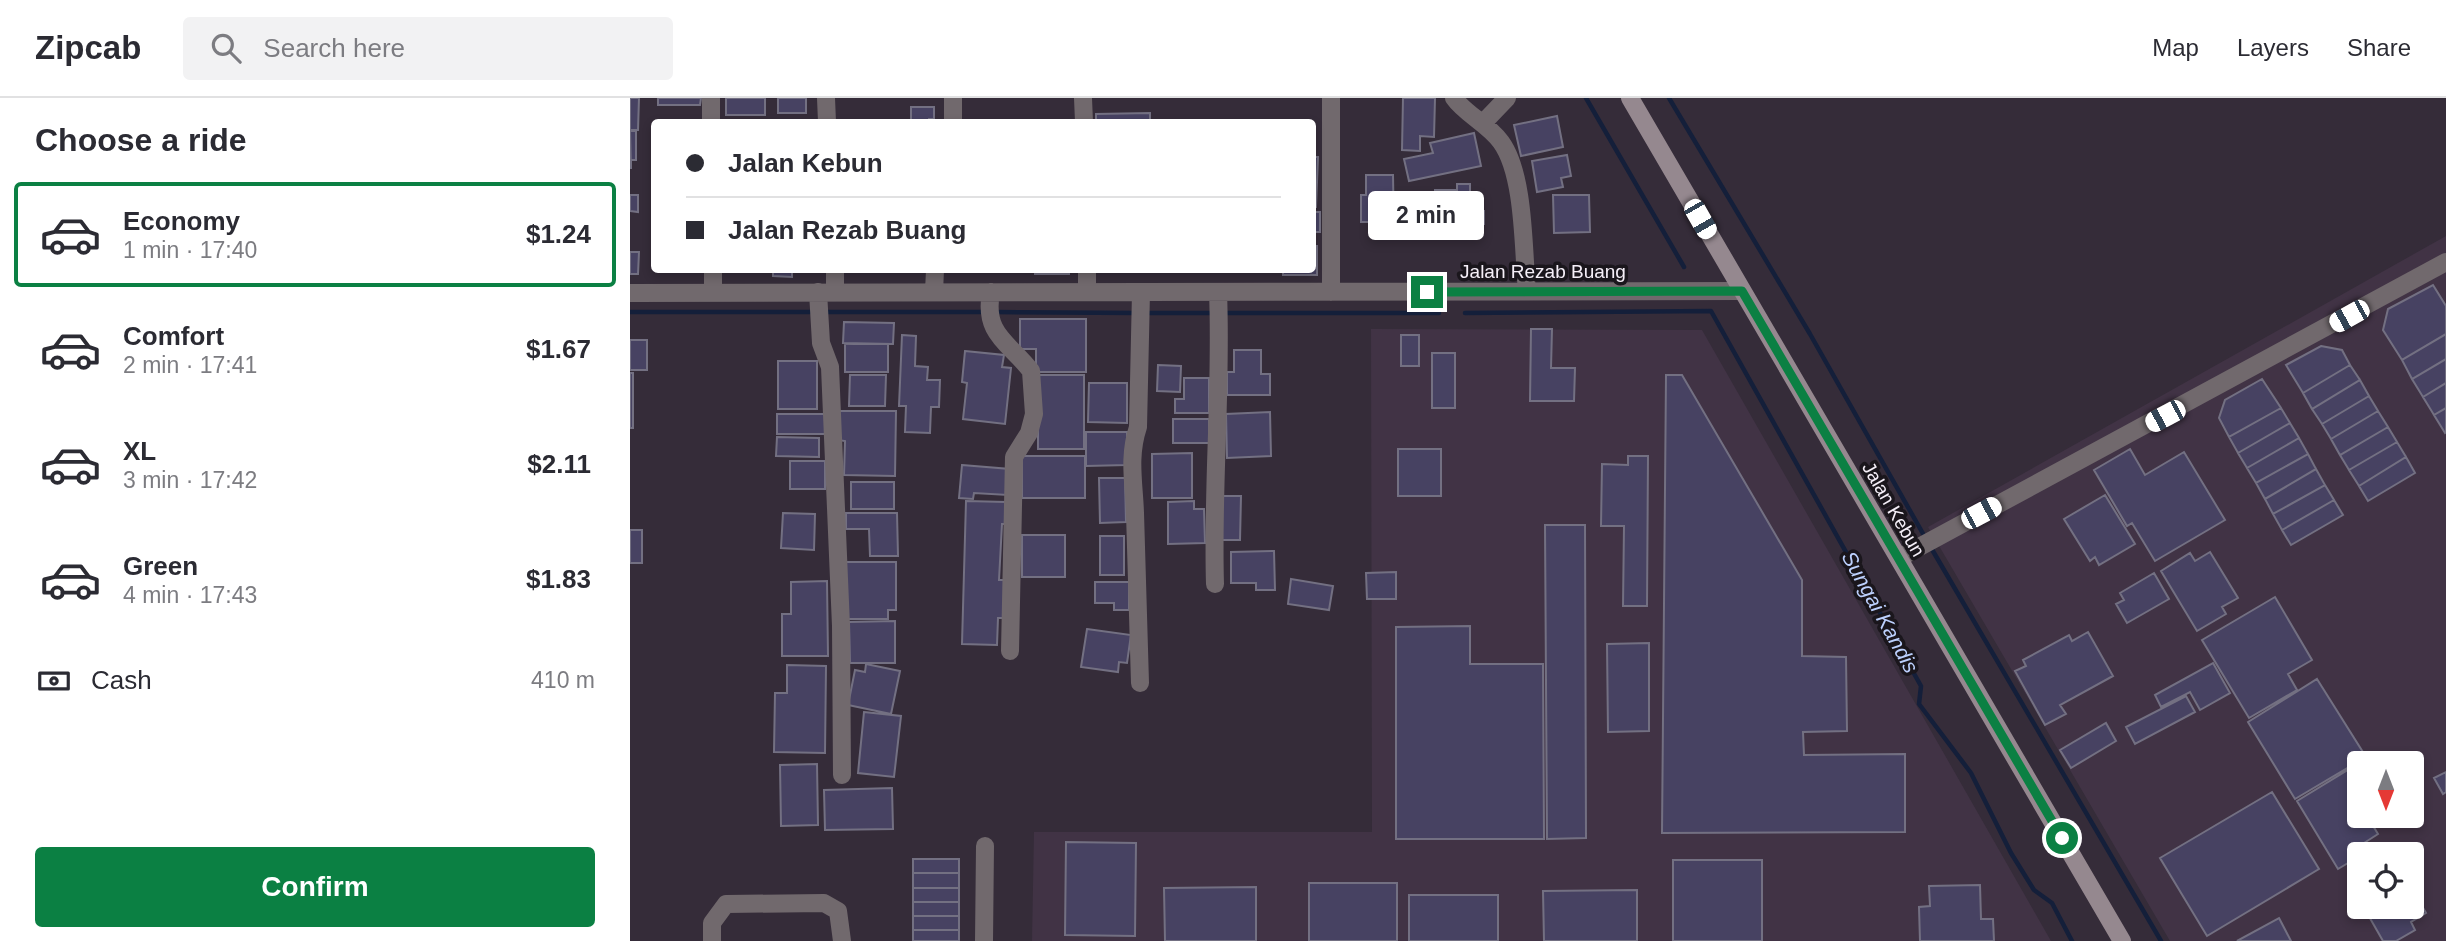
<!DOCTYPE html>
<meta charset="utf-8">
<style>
:root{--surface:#fff;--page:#f2f2f3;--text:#2b2b33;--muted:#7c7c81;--line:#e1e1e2;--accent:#0b8043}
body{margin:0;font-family:Arial,sans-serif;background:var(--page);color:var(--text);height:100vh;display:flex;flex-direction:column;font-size:26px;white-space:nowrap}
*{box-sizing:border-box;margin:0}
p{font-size:23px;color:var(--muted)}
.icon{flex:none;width:38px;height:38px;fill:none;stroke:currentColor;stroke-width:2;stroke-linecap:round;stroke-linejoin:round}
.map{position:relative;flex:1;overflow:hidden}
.sheet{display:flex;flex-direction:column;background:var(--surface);width:630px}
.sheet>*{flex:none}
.guide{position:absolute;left:21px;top:21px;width:665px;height:154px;border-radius:7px;box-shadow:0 4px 10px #0003;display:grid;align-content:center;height:154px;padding:0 35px;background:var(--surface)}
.needle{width:46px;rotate:180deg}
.fabs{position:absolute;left:1717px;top:653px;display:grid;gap:14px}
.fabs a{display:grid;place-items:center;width:77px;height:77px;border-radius:7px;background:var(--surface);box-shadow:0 4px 10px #0003;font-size:35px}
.end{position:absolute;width:32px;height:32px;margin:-16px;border:9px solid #0b8043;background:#fff;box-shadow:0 0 0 4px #fff}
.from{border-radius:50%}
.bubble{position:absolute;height:49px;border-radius:7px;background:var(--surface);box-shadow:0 4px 10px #0003;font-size:23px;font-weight:600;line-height:49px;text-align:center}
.car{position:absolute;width:21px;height:42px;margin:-21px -10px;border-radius:9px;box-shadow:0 0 5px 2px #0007;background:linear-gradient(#fff 24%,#345 0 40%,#fff 0 76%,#345 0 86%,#fff 0)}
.guide b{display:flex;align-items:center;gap:24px;height:66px;font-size:26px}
.guide b+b{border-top:2px solid var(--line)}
.guide i{width:18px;height:18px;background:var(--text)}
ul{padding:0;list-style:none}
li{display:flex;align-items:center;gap:21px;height:105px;margin:0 14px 10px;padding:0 21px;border:4px solid transparent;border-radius:7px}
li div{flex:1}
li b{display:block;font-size:26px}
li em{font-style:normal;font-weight:600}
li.selected{border-color:var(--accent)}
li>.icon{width:63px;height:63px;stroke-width:1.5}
h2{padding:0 35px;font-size:32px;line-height:84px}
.pay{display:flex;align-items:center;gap:18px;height:77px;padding:0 35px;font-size:26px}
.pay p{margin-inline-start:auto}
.cta{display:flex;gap:14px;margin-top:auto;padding:14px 35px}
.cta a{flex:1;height:80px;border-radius:7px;background:var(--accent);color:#fff;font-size:28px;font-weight:600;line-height:80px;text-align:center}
header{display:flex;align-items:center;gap:42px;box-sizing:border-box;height:98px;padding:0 35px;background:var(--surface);border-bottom:2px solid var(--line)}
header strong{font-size:33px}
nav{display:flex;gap:38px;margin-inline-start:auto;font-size:24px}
.search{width:490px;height:63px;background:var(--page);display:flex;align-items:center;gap:18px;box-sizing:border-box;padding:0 24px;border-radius:7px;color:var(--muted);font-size:26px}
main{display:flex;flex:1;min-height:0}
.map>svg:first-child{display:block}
.built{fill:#413345;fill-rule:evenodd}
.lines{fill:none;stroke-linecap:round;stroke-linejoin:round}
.stream{stroke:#141f3a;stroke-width:4.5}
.building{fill:#474262;stroke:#737082;stroke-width:2}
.street{stroke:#71696d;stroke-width:18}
.secondary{stroke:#95888f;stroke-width:18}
.route{stroke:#0b8043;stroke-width:9}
.labels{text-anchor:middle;stroke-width:7;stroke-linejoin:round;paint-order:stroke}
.street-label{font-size:19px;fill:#f5eff8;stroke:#1a161c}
.water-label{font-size:21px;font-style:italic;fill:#bcd0fd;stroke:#1a161c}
</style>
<header>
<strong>Zipcab</strong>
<div class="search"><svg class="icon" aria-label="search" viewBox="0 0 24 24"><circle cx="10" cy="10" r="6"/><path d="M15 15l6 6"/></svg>Search here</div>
<nav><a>Map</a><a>Layers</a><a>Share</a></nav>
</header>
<main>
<section class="sheet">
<h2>Choose a ride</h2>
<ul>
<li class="selected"><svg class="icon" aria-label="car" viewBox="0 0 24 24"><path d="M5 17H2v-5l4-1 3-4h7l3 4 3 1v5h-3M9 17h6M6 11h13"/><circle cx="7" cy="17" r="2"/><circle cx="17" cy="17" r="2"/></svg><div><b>Economy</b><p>1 min · 17:40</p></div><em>$1.24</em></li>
<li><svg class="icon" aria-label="car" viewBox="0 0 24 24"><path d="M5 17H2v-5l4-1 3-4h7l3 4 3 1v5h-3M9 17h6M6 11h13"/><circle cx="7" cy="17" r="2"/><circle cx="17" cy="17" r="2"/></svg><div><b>Comfort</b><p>2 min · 17:41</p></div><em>$1.67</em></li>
<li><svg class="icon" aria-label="car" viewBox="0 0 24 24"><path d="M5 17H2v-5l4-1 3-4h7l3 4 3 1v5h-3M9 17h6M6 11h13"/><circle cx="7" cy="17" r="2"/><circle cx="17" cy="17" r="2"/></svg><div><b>XL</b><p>3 min · 17:42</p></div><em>$2.11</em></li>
<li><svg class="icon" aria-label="car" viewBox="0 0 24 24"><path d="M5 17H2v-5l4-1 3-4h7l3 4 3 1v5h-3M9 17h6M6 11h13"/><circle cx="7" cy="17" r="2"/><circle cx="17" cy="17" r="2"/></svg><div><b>Green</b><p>4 min · 17:43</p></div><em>$1.83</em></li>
</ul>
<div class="pay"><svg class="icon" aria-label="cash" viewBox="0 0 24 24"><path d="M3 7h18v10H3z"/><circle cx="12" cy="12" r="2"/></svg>Cash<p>410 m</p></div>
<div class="cta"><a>Confirm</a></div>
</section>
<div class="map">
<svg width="1816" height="843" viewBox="0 0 1816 843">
<rect width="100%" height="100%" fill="#352c39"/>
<!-- built -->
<path class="built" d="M1816 138V843H1540L1298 429ZM1729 665H1782V718H1729ZM1729 756H1782V808H1729Z
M741 231 1072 232 1421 843H402L404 734H742Z"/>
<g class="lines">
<!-- stream -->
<path class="stream" d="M956 0 1054 169
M1039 0 1180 236 1296 441
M0 214H185
M193 214H356
M365 214 507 215
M515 215H584
M592 215H809
M835 215 1081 213 1291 588 1289 606 1341 675 1381 755 1404 792 1422 805 1442 843
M1300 448 1531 843"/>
</g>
<!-- building -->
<path class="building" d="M0 0H9L8 32H0Z
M28 0H71L70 7H28Z
M96 0H135V17H96Z
M148 0H176V15H148Z
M773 0H805L804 39 790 38V53L772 52Z
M281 9H304V21H299V24H281Z
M520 15V24H466V16Z
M927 18 933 49 891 58 884 27Z
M0 33H6V62H1V71Z
M844 35 851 68 779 83 774 61 803 55 800 45Z
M937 57 941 78 931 80 933 89 907 94 902 63Z
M682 59H688L686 109H682Z
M736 77H763L764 135H745V124H731V97H736Z
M827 86H840V102H846V113H854V126H844V141H818V134L794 135V114H811V103H805V92H827Z
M0 97H8V114L0 113Z
M923 97H959L960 134 924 135Z
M682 114H690V134H683L684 141Z
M682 148H687V177H653V172H682Z
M0 154H9L8 176H0Z
M143 172H162V179L143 178Z
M405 172H439V176H405Z
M1803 187 1816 208V236L1772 262 1753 232 1758 211Z
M390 221H456V274H406V251H390Z
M214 224 264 225 263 246 213 245Z
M901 231H922L921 270H945L944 303H900Z
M1816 236V261L1782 281 1772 262Z
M272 237 286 238 285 268 298 269 297 282H310L309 309H301L300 335 275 334 276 308H269Z
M771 237H789V268H771Z
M0 242H17V272H0Z
M215 246H258V274H215Z
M1691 248 1712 252 1720 267 1673 295 1656 267Z
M604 252H631V276H640V297H597V274H604Z
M335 253 374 257 372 269 381 270 375 326 333 321 337 285 332 284Z
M802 255H825V310H802Z
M1816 261V285L1793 299 1782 281Z
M148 263H187V311H148Z
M528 267 551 268 550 294 527 293Z
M1720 267 1730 282 1682 311 1673 295Z
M0 275H3V330H0Z
M220 277H256L255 308H219Z
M408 277H454V351H408Z
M1036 277H1052L1172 482V558L1216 559 1217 633 1173 634 1174 657 1275 656V734L1032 735Z
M554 280H579V315H545V301H554Z
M1632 281 1651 310 1599 339 1589 320 1595 302Z
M1730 282 1739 298 1692 326 1682 311Z
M459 285H497V325L458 324Z
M1816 285V310L1804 317 1793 299Z
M1739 298 1748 313 1701 341 1692 326Z
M1651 310 1660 325 1608 355 1599 339Z
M1816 310V334L1815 335 1804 317Z
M208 313H266L265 378 214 377 215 343 208 342Z
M1748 313 1758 329 1710 357 1701 341Z
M640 314 641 358 597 360 596 316Z
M147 316H196V336H147Z
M543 321H579V345H543Z
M1660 325 1669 340 1617 370 1608 355Z
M1758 329 1767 344 1719 372 1710 357Z
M456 334H497V367L456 368Z
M147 339 189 340V359L146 358Z
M1669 340 1678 356 1626 385 1617 370Z
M1767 344 1776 359 1729 388 1719 372Z
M768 351H811V398H768Z
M1500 351 1515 377 1554 354 1595 422 1525 463 1502 425 1497 428 1464 372Z
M562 355V400H522V356Z
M1678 356 1686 371 1635 401 1626 385Z
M392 358H455V400H392Z
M998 358H1018L1017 508H993L994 428H971L972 366 998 367Z
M1776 359 1785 375 1738 403 1729 388Z
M160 363H195V391H160Z
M332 367 380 371 378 397 344 395 343 401 329 400Z
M1686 371 1695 387 1643 416 1635 401Z
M469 380H495L496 424 470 425Z
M221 384H264V411H221Z
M1695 387 1704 402 1652 432 1643 416Z
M1475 397 1505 446 1469 467 1465 459 1460 463 1434 421Z
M588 398H611L610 442H587Z
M1704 402 1713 417 1661 447 1652 432Z
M336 403 376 404 375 426H372L369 482H376L375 520H368L367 547 332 546Z
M564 403V411H574L575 445 538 446V404Z
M153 415 185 416 184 452 151 450Z
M216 415H267L268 458H240L239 431H216Z
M915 427H955L956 740 917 741Z
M0 432H12V465H0Z
M392 437H435V479H392Z
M470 438H494V477H470Z
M644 453 645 492H626V485H601V454Z
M1580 454 1608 500 1592 509 1596 516 1567 533 1531 473 1560 455 1565 463Z
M216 464H266V512H258V521H216Z
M766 474V501H737L736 475Z
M1524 475 1539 501 1497 525 1486 506 1494 502 1490 495Z
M661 481 703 488 699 512 658 506Z
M197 483 198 558H152V516H161V484Z
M465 484H499V512H484V505H465Z
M1645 499 1682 562 1658 576 1667 592 1619 620 1572 542Z
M265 523V565H220L219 524Z
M840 528V566H913L914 741H766V529Z
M457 531 501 537 497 565 489 564 488 574 451 569Z
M1458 534 1483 578 1430 607 1436 616 1415 627 1385 573 1396 568 1393 562 1439 537 1442 543Z
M1019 545V633L978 634 977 546Z
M1583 565 1600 595 1570 612 1560 594 1531 609 1525 597Z
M236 566 270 573 261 616 218 607 225 572 235 574Z
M157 567 196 568 195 655 144 654 145 595H157Z
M1687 581 1736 659 1665 701 1618 624Z
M1556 598 1565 614 1505 646 1496 629Z
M234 614 271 618 264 679 228 675Z
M1476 625 1486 643 1441 670 1430 652Z
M1739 659 1742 665H1729V718H1737L1748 736 1734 745 1738 753 1708 771 1667 703Z
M187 666 188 727 151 728 150 667Z
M1816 674V694L1813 696 1804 680Z
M262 690 263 731 195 732 194 692Z
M1642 694 1689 771 1577 838 1530 760Z
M436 744 506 745 505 838 435 837Z
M283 761H329V775H283Z
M1043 762H1132V843H1043Z
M283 775H329V790H283Z
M679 785H767V843H679Z
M1350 787 1351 821H1363L1364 843H1290L1289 809 1300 808 1299 788Z
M626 789V843H535L534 790Z
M283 790H329V804H283Z
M1782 791 1796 815 1781 824 1785 832 1766 843H1753L1733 808H1782Z
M1007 792V843H914L913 793Z
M779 797H868V843H779Z
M283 804H329V818H283Z
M283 818H329V832H283Z
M1649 820 1661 843H1607Z
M283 832H329V843H283Z"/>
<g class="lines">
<!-- street -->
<path class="street" d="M81 0V24
M196 0 197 24
M323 0V24
M453 0 454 24
M701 0V194
M824 0C835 16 858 26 871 44 895 77 893 153 897 193
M854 24 877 0
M83 172V194
M205 172V194
M457 172V194
M188 194 191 245 200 269 211 528 212 677
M304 194 305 172
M361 194C353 237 380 245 401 273L404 316 399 335 384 359 380 553
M0 195 1112 193
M1269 460 1816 164
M585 486C582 388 592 291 588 194
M510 585C508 528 507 472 505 415 504 385 498 359 508 329L511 194
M82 843V825L96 806 194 805 208 813 212 843
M354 843 355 748"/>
<!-- secondary -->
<path class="secondary" d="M1000 0 1492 843"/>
</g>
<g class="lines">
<!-- route -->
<path class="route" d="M797 194 1112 193 1432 740"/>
</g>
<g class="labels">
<!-- street labels -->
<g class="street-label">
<text x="913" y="180">Jalan Rezab Buang</text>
<text transform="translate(1264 411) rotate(60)" y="7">Jalan Kebun</text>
</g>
<!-- water labels -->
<g class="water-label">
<text transform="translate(1250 514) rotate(61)" y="7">Sungai Kandis</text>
</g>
</g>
</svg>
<div class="fabs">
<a><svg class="needle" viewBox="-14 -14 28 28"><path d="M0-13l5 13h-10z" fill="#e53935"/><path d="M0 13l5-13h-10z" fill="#7c7c81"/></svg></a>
<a><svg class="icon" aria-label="locate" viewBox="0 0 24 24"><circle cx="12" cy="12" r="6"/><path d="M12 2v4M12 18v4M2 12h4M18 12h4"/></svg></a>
</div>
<i class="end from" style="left:1432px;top:740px"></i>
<i class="end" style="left:797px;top:194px"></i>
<div class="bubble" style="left:738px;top:93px;width:116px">2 min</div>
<i class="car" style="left:1070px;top:121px;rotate:150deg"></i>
<i class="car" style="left:1719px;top:218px;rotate:241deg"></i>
<i class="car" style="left:1535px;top:318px;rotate:242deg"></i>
<i class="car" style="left:1351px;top:415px;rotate:62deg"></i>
<div class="guide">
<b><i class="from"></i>Jalan Kebun</b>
<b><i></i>Jalan Rezab Buang</b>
</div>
</div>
</main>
